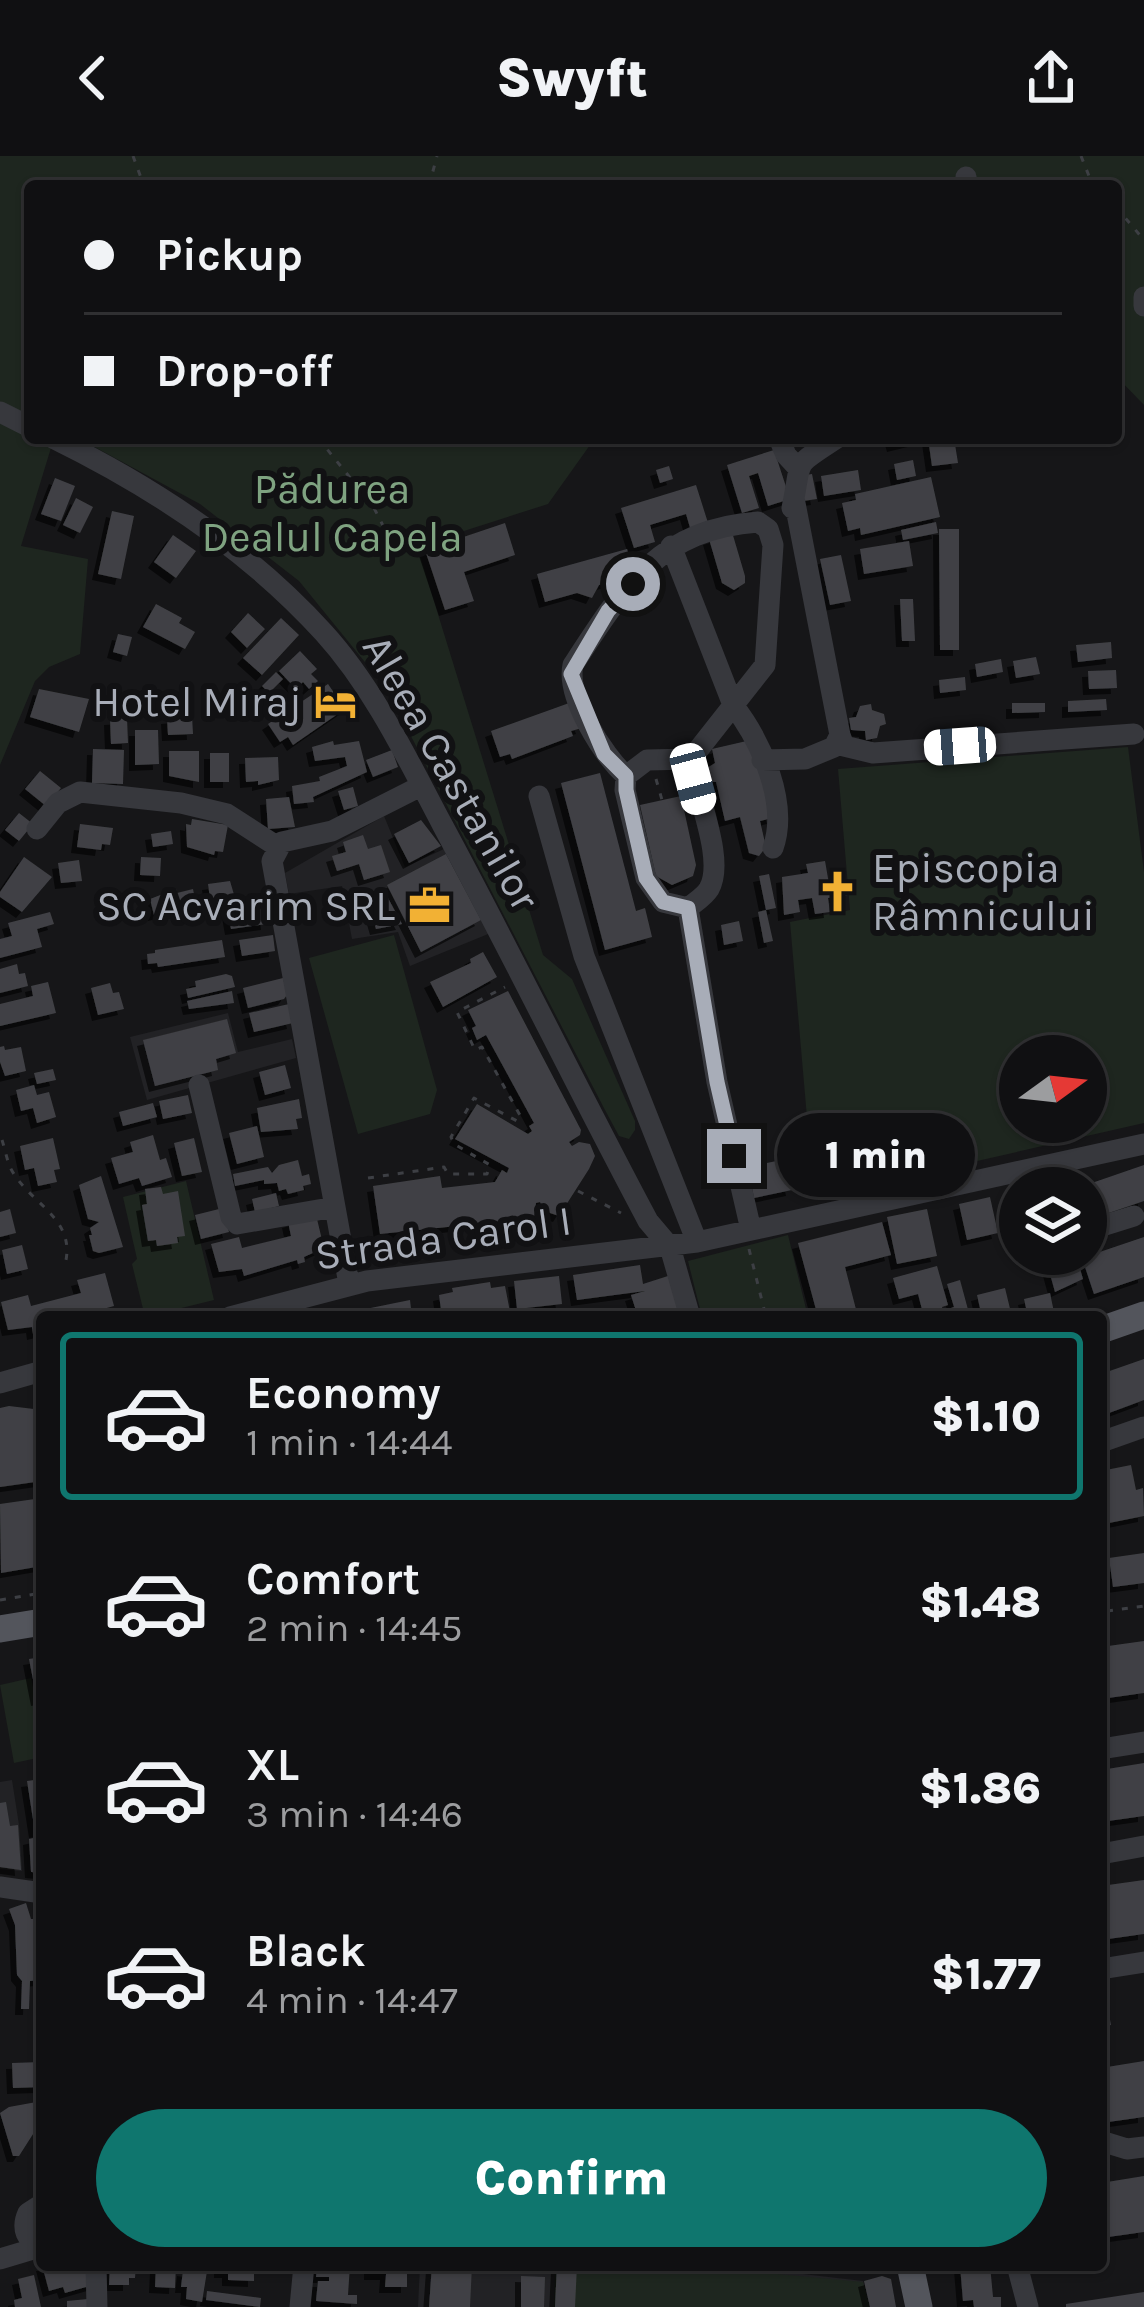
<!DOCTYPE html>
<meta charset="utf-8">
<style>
:root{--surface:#101012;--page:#1e1e20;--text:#f1f3f6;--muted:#9c9d9f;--line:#303032;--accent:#0f766e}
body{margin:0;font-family:Karla,sans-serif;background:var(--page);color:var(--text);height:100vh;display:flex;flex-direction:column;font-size:45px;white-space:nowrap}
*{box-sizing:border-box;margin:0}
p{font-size:39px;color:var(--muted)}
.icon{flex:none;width:66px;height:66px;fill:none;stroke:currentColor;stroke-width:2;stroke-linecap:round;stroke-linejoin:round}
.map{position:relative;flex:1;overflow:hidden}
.details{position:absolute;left:36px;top:1155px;width:1071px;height:960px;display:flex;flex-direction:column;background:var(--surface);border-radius:12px;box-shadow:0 3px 9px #0004,0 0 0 3px var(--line)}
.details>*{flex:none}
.hud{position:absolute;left:24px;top:24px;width:1098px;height:264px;border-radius:12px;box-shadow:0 3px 9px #0004,0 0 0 3px var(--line);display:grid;align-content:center;height:264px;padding:0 60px;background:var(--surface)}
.needle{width:78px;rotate:75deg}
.tools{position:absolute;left:999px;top:879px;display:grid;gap:24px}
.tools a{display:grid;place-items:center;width:108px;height:108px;border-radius:50%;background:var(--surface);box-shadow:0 3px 9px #0004,0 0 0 3px var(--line);font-size:60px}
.end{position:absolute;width:54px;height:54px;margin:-27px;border:15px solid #a8adb8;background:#111;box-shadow:0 0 0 6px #111}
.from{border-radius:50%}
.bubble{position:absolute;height:84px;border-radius:42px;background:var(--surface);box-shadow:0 3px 9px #0004,0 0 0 3px var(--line);font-size:39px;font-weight:800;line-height:84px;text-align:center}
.car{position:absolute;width:36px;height:72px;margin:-36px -18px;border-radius:15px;box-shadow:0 0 9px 3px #0007;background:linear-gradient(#fff 24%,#345 0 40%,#fff 0 76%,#345 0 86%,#fff 0)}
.hud b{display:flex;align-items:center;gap:42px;height:114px;font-size:45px}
.hud b+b{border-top:3px solid var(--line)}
.hud i{width:30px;height:30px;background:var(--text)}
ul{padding:21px 0 0;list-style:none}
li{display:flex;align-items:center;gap:36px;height:168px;margin:0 24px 18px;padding:0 36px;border:6px solid transparent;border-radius:12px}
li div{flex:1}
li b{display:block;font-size:45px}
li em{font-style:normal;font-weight:800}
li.selected{border-color:var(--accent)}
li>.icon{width:108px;height:108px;stroke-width:1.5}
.button{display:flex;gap:24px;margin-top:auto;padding:24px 60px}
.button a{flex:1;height:138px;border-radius:72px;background:var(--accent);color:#fff;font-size:48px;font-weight:800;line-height:138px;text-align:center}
header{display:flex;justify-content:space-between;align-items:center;height:156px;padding:0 60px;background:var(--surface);font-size:54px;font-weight:800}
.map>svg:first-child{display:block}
.built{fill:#222225}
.green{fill:#1e261f;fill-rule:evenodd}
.building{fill:#404145;filter:url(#shadow)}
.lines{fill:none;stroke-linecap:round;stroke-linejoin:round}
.path{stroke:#3d3f44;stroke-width:3;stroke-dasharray:6 9;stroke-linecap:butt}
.minor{stroke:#37383d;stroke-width:21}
.major{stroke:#53555c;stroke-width:27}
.route{stroke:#a8adb8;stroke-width:15}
.labels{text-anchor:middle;stroke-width:12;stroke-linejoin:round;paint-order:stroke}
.park-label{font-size:42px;fill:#7fa381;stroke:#111113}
.poi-label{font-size:42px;fill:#a8adb8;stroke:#111113;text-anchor:end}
.street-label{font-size:42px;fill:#a8adb8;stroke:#111113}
</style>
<header><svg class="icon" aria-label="back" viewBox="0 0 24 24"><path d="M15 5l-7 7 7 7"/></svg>Swyft<svg class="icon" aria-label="share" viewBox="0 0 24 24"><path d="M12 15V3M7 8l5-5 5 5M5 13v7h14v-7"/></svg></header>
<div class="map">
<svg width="1144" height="2151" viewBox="0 0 1144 2151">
<defs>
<filter id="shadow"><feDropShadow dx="-6" dy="6" stdDeviation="0" flood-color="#0009"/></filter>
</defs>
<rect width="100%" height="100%" fill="#161618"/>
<!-- built -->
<path class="built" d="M384 660 405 711 444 693 493 776 410 810 398 776 352 783 342 730 289 738 285 717Z
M228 857 238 896 292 883 296 902 147 944 130 881Z
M12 1624 19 1669 22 1715 0 1713V1626Z
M420 2109 751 2112 863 2125 870 2151H418Z"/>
<!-- green -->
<path class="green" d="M0 0H1144V249L1116 220V30H30V282H54L21 390 88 403 80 498 49 511 35 525 0 609Z
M78 282H595L548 348 417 390 543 799 572 823 635 965V974L629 983 619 980 605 954 386 532 299 425 200 348Z
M1128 591 1144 716V967L814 1042 790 766 850 754 838 613ZM1020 900H1086V966H1020Z
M394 779 437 934 430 958 358 978 309 802Z
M186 1025 214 1144 145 1161 132 1108 137 1103 123 1041Z
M788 1079 808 1161H702L688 1105Z
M31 1522 42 1574V1601L14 1607 0 1529Z
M555 2109H681L863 2126 870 2151H554Z"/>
<!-- building -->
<path class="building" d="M926 282 893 290 891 283 896 282Z
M928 282H954L958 307 932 310Z
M774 294 790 343 768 350 758 317 749 320 759 352 742 357 727 309Z
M913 304 916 320 897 324 894 308Z
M669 310 673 323 660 327 656 314Z
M858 314 861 334 824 340 821 320Z
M812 318 817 343 803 345 799 320Z
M931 321 940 361 861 379 860 372 848 375 842 347 856 344 855 338Z
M55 322 75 330 61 365 41 358Z
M696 329 709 370 691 375 686 358 650 369 655 386 634 392 621 352Z
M76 342 93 351 80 377 63 369Z
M112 355 134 360 121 423 98 418Z
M936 366 938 377 903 384 901 374Z
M505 367 515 399 464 416 474 445 445 454 425 394Z
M939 373H959V494H940Z
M732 376 745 420V427L734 434 722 427 709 383Z
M173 379 196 395 176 422 154 406Z
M909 385 913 410 864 418 860 393Z
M627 393 631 409 625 411 628 421 599 429 592 442 577 437 545 446 537 418Z
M841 399 851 445 830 449 820 403Z
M900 443H913L915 485H902Z
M156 448 182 462 179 467 195 476 185 493 143 471Z
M248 457 265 473 247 492 231 476Z
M281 462 299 479 262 519 243 502Z
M118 478 132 481 127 500 113 496Z
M1111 486 1112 502 1078 506 1076 489Z
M300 495 317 513 311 518 318 525 309 533 303 526 296 533 279 515Z
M1036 501 1040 518 1016 522 1013 505Z
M1001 503 1003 516 977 521 975 508Z
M1116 514 1117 532 1089 533 1088 515Z
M276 516 283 523 269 537 262 530Z
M965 521 966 534 940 537 939 524Z
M328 528 345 553 293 589 288 581 280 586 268 568Z
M39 533 89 543 79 576 30 561Z
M1106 543 1107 554 1068 556V545Z
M572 546 582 572 571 575 573 580 512 603 510 598 500 601 491 575Z
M1012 547H1045V556L1012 557Z
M871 548 872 554 884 558 886 568 880 570 877 582 866 584 865 575 851 574 849 562 856 561 860 550Z
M192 560 193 578 168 579 167 562Z
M127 562 128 587 111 588 110 563Z
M135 574H158L159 608 135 609Z
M751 584 773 662 760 665 766 691 759 700 749 697 740 661 725 665 716 626H705L701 616 715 607 712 593Z
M333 585 334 589 359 585 367 616 313 641 314 646 294 648 292 630 320 625 319 621 347 610 345 601 315 605 312 591Z
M93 593 124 594 123 628 92 627Z
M392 594 398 611 373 621 366 604Z
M169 595H199V626L169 620Z
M210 597H229V626H210Z
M278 601 279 624 258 629V625L246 626 245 602Z
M40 615 61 632 46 650 25 633Z
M600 617 636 755 645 752 652 781 605 794 561 627Z
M353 631 358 650 344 654 338 635Z
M681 640 696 709 693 720 672 729 656 720 640 649Z
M289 641 295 671 268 673 266 643Z
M19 657 33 668 19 685 5 674Z
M192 663 228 669 223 696 215 695 214 699 187 691 186 668 191 669Z
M421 664 441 690 409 707 394 678Z
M80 668 113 672 110 689 102 688 101 694 77 691Z
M171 675 173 688 153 691 151 678Z
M363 679 368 693 381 689 390 716 364 724 359 708 337 715 332 700 346 696 343 686Z
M446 698 481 764 421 796 387 729Z
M24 701 52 721 22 756 0 741V736Z
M141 701 161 702 160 720 140 719Z
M79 704 82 725 61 727 58 707Z
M825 705 829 728 846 725 848 739 828 742 830 756 815 758 812 742 798 744 800 756 784 759 782 721 808 717 806 708Z
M769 718 776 752 766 754 759 720Z
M230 725 235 742H210L208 728Z
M382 731 402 768 376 773 366 738Z
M176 733 177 737 193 733 196 749 154 759 150 743Z
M265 751 267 768 231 773 228 756Z
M766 754 773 785 764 787 758 756Z
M50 756 54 768 37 773 42 791 0 802V783L12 780 8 767Z
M739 765 743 785 724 789 721 769Z
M273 779 275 795 242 800 239 784Z
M222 784 225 801 158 811 157 807 148 808 147 798 155 797V794Z
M483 796 497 821 443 851 430 826 471 807 470 803Z
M17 808 19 818 25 817 28 830 0 837V813Z
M226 818 232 820 235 831 188 842 186 833 196 831 195 825Z
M283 822 287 839 284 843 248 852 243 832Z
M48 826 56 857 0 870V848L33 840 31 830Z
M110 827 113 837 119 836 124 853 98 859 91 832Z
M232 835 234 847 189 853 187 845Z
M508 835 581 974 580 979 569 986 572 990 579 986 590 988 595 1000 589 1013 559 1060 544 1055 540 1046 536 1047 534 1062 380 1078 373 1030 440 1020 442 1032 495 1026 502 1014 507 1017 509 1012 455 983 477 948 528 978 532 975 529 970 534 967 486 879 477 884 472 872 476 870 468 854Z
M289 848 293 867 254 876 249 857Z
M227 863 236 897 216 903 218 914 155 930 143 884Z
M4 890 5 894 21 891 26 915 5 920 0 906V891Z
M285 909 291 932 265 939 259 916Z
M53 913 56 924 37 928 34 917Z
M34 929 37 939 49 936 56 961 37 967 33 952 21 955 16 934Z
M188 939 192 957 163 963 159 945Z
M299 943 302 962 296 963 298 973 261 976 257 952Z
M153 947 157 961 123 970 119 956Z
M257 970 264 1001 237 1008 229 977Z
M153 979 160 1004 166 1002 172 1021 142 1030 139 1022 119 1028 111 1002 133 996 130 986Z
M53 982 60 1013 54 1014 57 1026 38 1030 34 1012 25 1014 20 990Z
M194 982 202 1016 182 1020 174 987Z
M786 1003 792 1034 754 1042 748 1011Z
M298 1004 302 1020 309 1018 311 1028 303 1030 304 1034 288 1038 286 1033 279 1035 277 1027 264 1028V1024L235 1030 233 1018 268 1011 272 1017 279 1009Z
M1144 1009V1045L1088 1064 1086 1029Z
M101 1020 123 1091 99 1097 93 1095 89 1079H92L90 1072 99 1066 88 1063 79 1029Z
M161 1031 163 1038 178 1035 185 1080 177 1081 178 1087 157 1090 156 1084 148 1085 142 1049 147 1048 145 1033Z
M276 1037 279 1050 255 1056 252 1043Z
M990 1041 998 1077 967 1084 959 1048Z
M223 1052 229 1076 201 1083 195 1059Z
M10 1053 16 1077 0 1081V1056Z
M927 1053 937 1100 897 1108 887 1061Z
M316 1059 324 1092 304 1101 305 1106 298 1108 297 1104 244 1120 242 1113 219 1116 211 1088 239 1081 242 1092 291 1080 288 1066Z
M882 1066 891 1099 845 1111 858 1161H818L798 1087Z
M1144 1081V1121L1094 1138 1082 1102Z
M22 1089 28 1113 7 1118 2 1094Z
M1076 1099 1083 1123 1055 1136 1047 1107Z
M640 1109 643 1128 668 1120 680 1161H638L631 1139 645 1135 577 1144 573 1119Z
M937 1110 948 1149 942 1151 945 1161H924L918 1138 899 1143 893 1122Z
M105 1117 114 1150 103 1153 104 1156 94 1161H42L41 1176 33 1178 32 1171 8 1174 1 1146 28 1139 31 1150 81 1137 77 1124Z
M559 1120 562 1148 517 1153 514 1125Z
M960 1124 970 1161H950L948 1153 954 1151 947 1128Z
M490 1126 491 1132 505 1130 511 1161H442L439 1139 453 1136 452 1132Z
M1005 1132 1012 1161H982L977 1139Z
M1050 1137 1055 1161H1028L1024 1143Z
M410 1144 412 1161H337L336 1159Z
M1144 1203V1244L1101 1260V1218Z
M9 1250 42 1254V1325L0 1331V1252Z
M1131 1309 1136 1334 1143 1332 1144 1360 1104 1368 1101 1315Z
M42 1342V1410L1 1417 0 1348Z
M1144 1397V1427L1113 1431 1109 1402Z
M1144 1485V1537L1101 1543V1491Z
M42 1501V1543L37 1544 29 1503Z
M1144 1607V1660L1101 1666V1614Z
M42 1623V1675L35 1676 27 1625Z
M6 1646 10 1670 18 1669 21 1714 0 1711V1647Z
M42 1680V1717L31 1716 29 1683Z
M1144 1724V1778L1101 1784V1730Z
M26 1747 31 1763H37L42 1770V1824L30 1825 29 1853H21L22 1825 17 1819 15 1769 9 1753Z
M1108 1853 1111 1869 1101 1871V1854Z
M1144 1905V1961L1101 1967V1912Z
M42 1906V1931L13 1932 12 1907Z
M42 1945V1964L19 2000H13L0 1957 9 1951Z
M1144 2020V2076L1101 2082V2027Z
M42 2109H87L93 2129 65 2137 63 2131 49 2135Z
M110 2109H136L135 2122H129V2129H109Z
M156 2109H176L175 2132 155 2131Z
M191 2109H208L202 2146 186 2143 187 2131H181L183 2114 190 2115Z
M220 2109H254V2125L228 2124V2116H220Z
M317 2109H350L348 2139H357V2148L316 2145 318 2125H329V2121H316Z
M370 2109H407V2131H385L386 2118H370Z
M432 2109H472L470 2151H429Z
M557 2109H577L575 2151H555Z
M960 2109H990L993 2141H1001V2151H974L973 2144 963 2145Z
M34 2119 41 2151H15L14 2144 22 2142 18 2123Z
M521 2120 545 2121 544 2151H521Z
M882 2120 891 2123 896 2151H870L864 2125Z
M207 2135 261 2142 260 2151 206 2144Z
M1144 2136V2151H1066V2148Z
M88 2143 89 2151H67V2145Z"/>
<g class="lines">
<!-- path -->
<path class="path" d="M133 0 144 30
M1081 0 1093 30
M429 30 437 0
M1116 51 1144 84
M318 282 373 350 396 395
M656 623 662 644
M2 984C5 993 7 1005 11 1013 29 1047 74 1061 66 1104
M368 1022 444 1011 448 1018H487L490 1009 454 988 451 981 474 942 517 965 521 961 482 891 475 894 457 856 505 831
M578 1035 621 1057
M749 1093 766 1161
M738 1161 749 1156 762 1161
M0 1444 42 1437
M1107 1455 1144 1450"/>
<!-- minor -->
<path class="minor" d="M966 21 967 30
M1144 141V150
M0 256 30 271
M53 282C153 331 248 393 324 477 374 532 408 604 443 670 513 800 578 934 648 1065L670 1091 690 1161
M779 282 786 299 798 312
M792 352C803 301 790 313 837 282
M671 390 733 549C761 585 789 647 773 692
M840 579 844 590 873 597 1134 578
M691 603C695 637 726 703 709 733 704 741 695 746 688 752L717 926 751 1074
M762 604 805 603 834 591 840 579 794 342
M626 620C603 599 566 541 573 509 623 432 659 373 758 366L768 373 773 389 765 509 691 603 647 604 626 620 625 634 646 722 663 746 688 752
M539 640 584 800 697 1086
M37 673 58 647 80 636 181 647 227 658 278 691
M199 929 231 1061 237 1068 335 1051
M1086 1075 1134 1060
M349 1128 272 705 282 686 332 675 421 630
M230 1161 367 1125 697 1086 1144 988
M0 1227 42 1215
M1101 1286 1144 1271
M1101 1593 1144 1586
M1101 1698 1144 1690
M0 1731 42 1737
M1101 1813 1144 1806
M1101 1985 1127 1993 1144 1991
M42 2048 28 2057C21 2072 26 2086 42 2091
M0 2103 40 2091
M96 2109 97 2151
M1017 2109 1028 2151
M300 2151 304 2109"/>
<!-- major -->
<path class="major" d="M1101 1174 1144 1159
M0 1473 42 1466
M910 2109 919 2151"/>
</g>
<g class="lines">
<!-- route -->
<path class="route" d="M633 428 608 455 571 518 604 598 626 620V634L646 722 663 746 688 752 717 926 734 1000"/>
</g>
<!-- icons -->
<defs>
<symbol id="hotel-bare" viewBox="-9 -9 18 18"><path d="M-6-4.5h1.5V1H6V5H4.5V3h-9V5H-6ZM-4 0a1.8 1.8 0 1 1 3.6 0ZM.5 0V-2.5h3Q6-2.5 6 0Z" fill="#f2b134" stroke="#111113" stroke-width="2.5" paint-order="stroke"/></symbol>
<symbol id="church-bare" viewBox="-9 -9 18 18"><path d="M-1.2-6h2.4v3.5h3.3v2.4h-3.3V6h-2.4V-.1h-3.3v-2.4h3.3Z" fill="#f2b134" stroke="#111113" stroke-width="2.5" paint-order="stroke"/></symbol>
<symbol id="office-bare" viewBox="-9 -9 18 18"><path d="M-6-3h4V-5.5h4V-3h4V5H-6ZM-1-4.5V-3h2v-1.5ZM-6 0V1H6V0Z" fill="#f2b134" stroke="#111113" stroke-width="2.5" paint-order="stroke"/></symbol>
</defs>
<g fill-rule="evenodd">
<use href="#hotel-bare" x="306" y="516" width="59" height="59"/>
<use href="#church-bare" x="808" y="706" width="59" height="59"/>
<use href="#office-bare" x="400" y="720" width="59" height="59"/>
</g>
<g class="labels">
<!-- park labels -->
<g class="park-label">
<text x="332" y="347">Pădurea<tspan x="332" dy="48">Dealul Capela</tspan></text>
</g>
<!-- poi labels -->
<g class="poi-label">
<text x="302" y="560">Hotel Miraj</text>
<text x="872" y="726" text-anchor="start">Episcopia<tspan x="872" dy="48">Râmnicului</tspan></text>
<text x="395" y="764">SC Acvarim SRL</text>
</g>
<!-- street labels -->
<g class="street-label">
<text transform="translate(452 616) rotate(60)" y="15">Aleea Castanilor</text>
<text transform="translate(443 1081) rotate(-8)" y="15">Strada Carol I</text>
</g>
</g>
</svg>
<div class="tools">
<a><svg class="needle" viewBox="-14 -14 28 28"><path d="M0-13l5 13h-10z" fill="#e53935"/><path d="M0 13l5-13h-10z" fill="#9c9d9f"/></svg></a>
<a><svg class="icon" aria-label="layers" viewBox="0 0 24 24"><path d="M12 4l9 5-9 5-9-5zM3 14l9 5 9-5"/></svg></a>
</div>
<i class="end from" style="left:633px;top:428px"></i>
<i class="end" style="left:734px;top:1000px"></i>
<div class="bubble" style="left:777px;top:957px;width:198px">1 min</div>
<i class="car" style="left:960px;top:590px;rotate:266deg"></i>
<i class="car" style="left:693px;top:623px;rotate:165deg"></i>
<div class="hud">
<b><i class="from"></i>Pickup</b>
<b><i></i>Drop-off</b>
</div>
<section class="details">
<ul>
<li class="selected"><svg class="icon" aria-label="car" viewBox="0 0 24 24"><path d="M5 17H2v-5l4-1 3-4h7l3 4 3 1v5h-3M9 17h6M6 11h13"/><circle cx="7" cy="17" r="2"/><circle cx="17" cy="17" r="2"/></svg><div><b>Economy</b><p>1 min · 14:44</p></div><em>$1.10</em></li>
<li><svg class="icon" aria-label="car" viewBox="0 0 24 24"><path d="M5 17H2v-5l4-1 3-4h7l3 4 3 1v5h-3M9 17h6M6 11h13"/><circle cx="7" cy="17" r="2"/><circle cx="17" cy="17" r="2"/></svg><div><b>Comfort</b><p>2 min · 14:45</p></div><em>$1.48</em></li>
<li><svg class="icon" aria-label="car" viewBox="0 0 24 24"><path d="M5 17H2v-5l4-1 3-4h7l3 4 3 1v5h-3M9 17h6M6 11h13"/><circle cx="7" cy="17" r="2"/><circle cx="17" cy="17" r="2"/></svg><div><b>XL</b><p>3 min · 14:46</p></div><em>$1.86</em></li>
<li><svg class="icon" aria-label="car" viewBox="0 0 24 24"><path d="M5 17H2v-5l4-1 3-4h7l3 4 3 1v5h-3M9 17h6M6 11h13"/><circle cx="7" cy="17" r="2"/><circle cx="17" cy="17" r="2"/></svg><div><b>Black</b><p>4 min · 14:47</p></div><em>$1.77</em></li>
</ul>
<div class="button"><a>Confirm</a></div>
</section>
</div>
